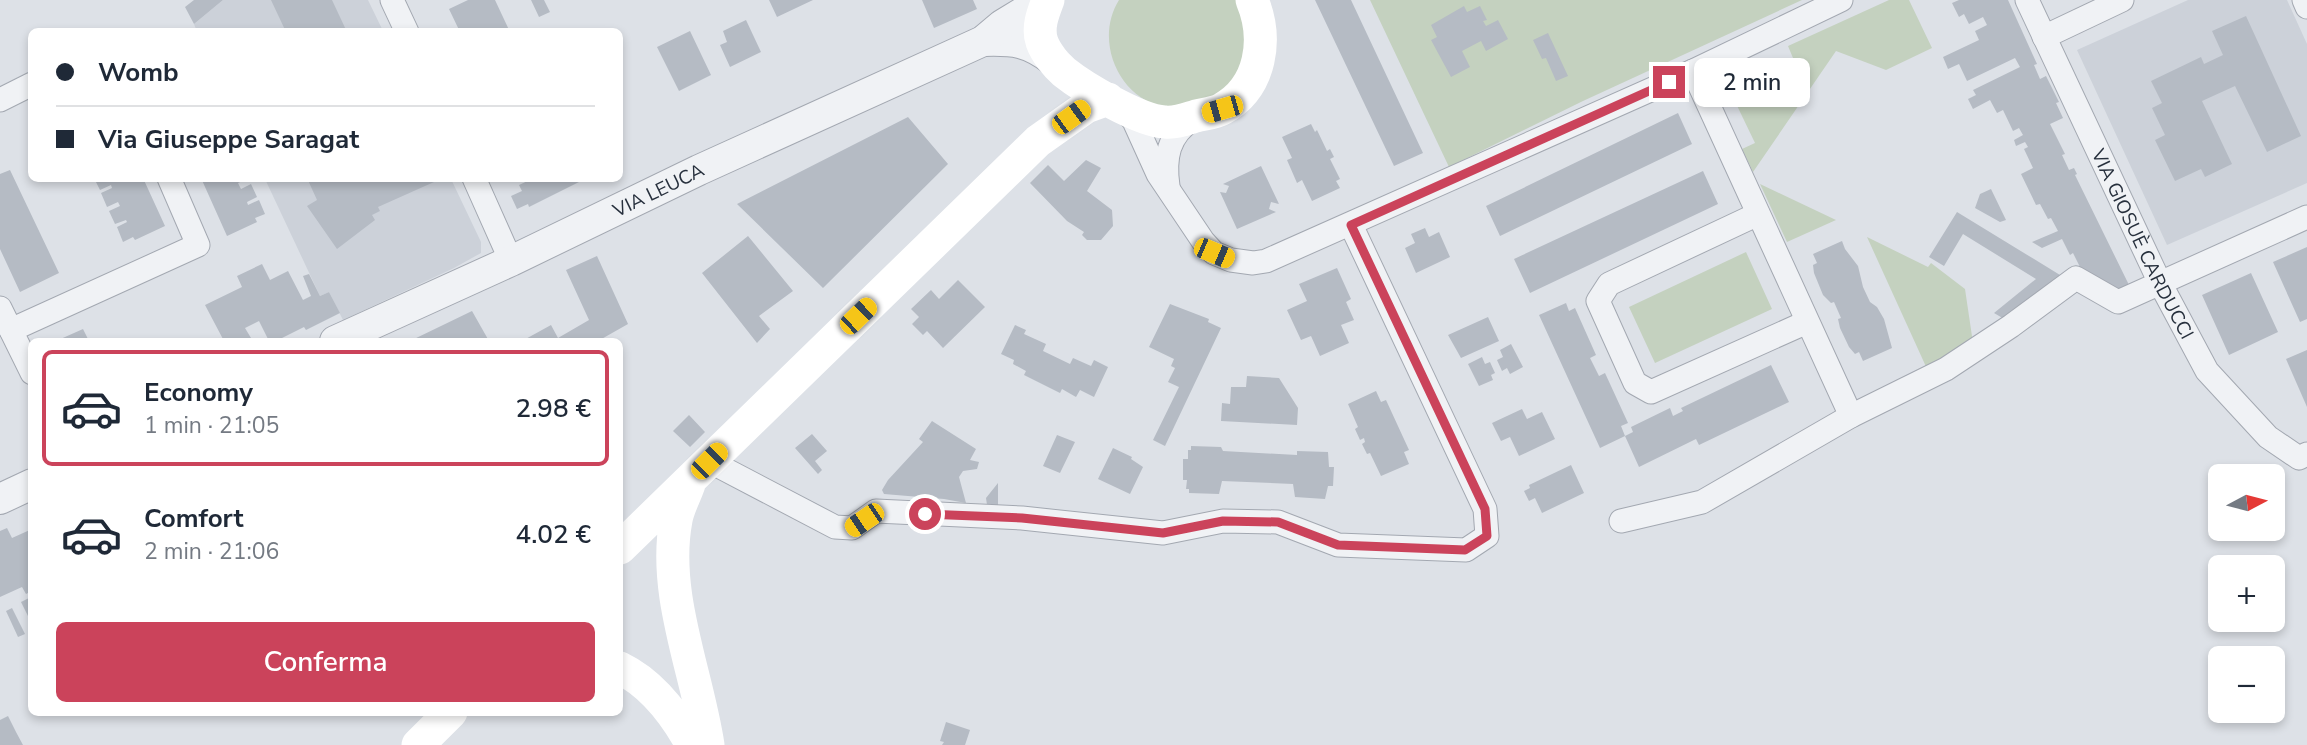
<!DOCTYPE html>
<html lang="it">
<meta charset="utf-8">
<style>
:root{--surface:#fff;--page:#f6f6f7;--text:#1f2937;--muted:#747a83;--line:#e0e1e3;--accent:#cb435b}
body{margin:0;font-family:"Nunito Sans",sans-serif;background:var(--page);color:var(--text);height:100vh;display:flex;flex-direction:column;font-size:26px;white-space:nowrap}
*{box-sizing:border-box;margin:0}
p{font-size:23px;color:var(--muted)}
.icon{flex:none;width:38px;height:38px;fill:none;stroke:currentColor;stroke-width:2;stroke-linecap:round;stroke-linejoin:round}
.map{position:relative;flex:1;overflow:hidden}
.sheet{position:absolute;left:28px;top:338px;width:595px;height:378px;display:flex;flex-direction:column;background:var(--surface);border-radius:10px;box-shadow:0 4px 10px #0003}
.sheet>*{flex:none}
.top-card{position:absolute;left:28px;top:28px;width:595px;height:154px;border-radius:10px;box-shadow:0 4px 10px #0003;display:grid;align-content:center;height:154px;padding:0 28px;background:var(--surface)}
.needle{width:46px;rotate:83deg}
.tools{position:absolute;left:2208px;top:464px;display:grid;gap:14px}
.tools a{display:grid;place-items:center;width:77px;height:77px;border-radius:10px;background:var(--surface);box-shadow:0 4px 10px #0003;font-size:35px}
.end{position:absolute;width:32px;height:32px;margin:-16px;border:9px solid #cb435b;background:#fff;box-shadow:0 0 0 4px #fff}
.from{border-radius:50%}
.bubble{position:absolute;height:49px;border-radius:10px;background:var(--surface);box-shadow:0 4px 10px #0003;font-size:23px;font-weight:600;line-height:49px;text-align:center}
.car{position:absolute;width:21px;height:42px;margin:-21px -10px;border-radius:9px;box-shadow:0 0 5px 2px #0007;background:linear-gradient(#f5c518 24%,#345 0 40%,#f5c518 0 76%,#345 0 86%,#f5c518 0)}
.top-card b{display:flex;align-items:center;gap:24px;height:66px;font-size:26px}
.top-card b+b{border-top:2px solid var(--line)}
.top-card i{width:18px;height:18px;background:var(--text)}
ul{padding:12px 0 0;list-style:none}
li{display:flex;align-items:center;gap:21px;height:116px;margin:0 14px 10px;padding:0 14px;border:4px solid transparent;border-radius:10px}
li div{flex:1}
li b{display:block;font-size:26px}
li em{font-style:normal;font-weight:600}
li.current{border-color:var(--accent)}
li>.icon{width:63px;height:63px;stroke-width:1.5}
.action{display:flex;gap:14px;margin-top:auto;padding:14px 28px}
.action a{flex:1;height:80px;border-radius:10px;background:var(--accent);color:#fff;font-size:28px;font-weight:600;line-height:80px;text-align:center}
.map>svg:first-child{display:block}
.built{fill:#ccd1d9}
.green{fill:#c4d1bf}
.building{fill:#b5bbc4}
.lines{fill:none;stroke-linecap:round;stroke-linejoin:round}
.minor-casing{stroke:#a3a8b1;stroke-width:25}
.tertiary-casing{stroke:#a3a8b1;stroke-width:32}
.minor{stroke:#f0f2f5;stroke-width:23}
.tertiary{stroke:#f0f2f5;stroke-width:30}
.secondary{stroke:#fff;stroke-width:33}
.route{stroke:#cb435b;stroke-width:9}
.labels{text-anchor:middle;stroke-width:7;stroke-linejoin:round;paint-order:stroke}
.street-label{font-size:19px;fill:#27303d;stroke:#edf0f5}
</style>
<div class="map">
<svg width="2307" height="745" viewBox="0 0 2307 745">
<rect width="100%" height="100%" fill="#dde1e7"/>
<!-- built -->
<path class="built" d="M223 0H368L383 31 197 32 194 24Z
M2188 0H2287L2307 44V183L2167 245 2077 50Z
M265 179H451L481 242V253L454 268 343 320 329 292 320 296Z"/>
<!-- green -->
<path class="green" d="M1119 0H1242L1252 53 1226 95C1211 99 1194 108 1179 110 1174 110 1168 108 1163 107 1118 97 1094 40 1119 0Z
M1370 0H1802L1583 101 1449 167Z
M1889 0H1909L1932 48 1886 70 1836 51 1753 172 1742 149 1755 143 1729 89 1793 58 1788 46Z
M1760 184 1836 220 1787 242Z
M1867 237 1928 267 1931 263 1965 289 1973 343 1928 371Z
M1746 252 1772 309 1655 363 1629 307Z"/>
<!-- building -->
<path class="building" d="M194 0H223L194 24 185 7Z
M271 0H332L347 32H286Z
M468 0H495L510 32H460L449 9Z
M531 0H544L550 12 539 17Z
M769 0H813L777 17Z
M922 0H973L977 9 934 28Z
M1315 0H1351L1423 153 1394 166Z
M1959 0H2008L2037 64 2034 65 2040 79 2046 76 2059 102 2056 103 2063 118 2050 124 2065 154 2062 155 2069 170 2074 168 2077 174 2075 175 2129 285 2116 291 2083 273 2073 253 2070 255 2062 239 2042 248 2032 242 2058 231 2051 218 2048 219 2040 204 2036 205 2021 174 2033 168 2024 149 2028 147 2025 142 2016 146 2014 140 2023 135 2019 128 2013 131 2003 110 1997 113 1990 100 1973 109 1968 99 1976 95 1973 90 2020 67 2015 58 1967 81 1959 64 1948 69 1943 57 1979 40 1975 31 1987 25 1983 17 1969 24 1964 14 1959 17 1952 3Z
M1464 6 1467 12 1480 6 1487 20 1483 21 1486 26 1498 20 1508 39 1486 51 1481 41 1462 51 1470 67 1451 77 1431 40 1437 37 1431 25Z
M2246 16 2301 136 2267 152 2235 86 2202 101 2232 164 2205 177 2201 169 2175 181 2155 140 2165 135 2152 108 2162 103 2151 81 2201 57 2204 64 2223 55 2212 31Z
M746 20 761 52 730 67 720 45 727 42 723 31Z
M690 31 711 75 679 91 657 47Z
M1548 33 1568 76 1556 81 1546 58 1542 59 1533 40Z
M1678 113 1692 144 1500 236 1486 206Z
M908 117 948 164 823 288 737 204Z
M1311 124 1315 132 1317 130 1327 151 1330 149 1334 157 1330 159 1340 179 1336 181 1340 188 1312 201 1302 180 1297 183 1287 160 1292 158 1282 137Z
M1086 160 1101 168 1087 191 1112 210 1113 226 1101 240H1087L1082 235 1084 232 1067 221 1030 183 1048 165 1064 181Z
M1261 166 1279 204 1271 202 1269 209 1276 212 1237 229 1220 192 1226 193 1229 186 1223 184Z
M10 170 59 273 20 292 0 249V174Z
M1703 171 1718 204 1530 293 1514 259Z
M94 178H143L165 226 135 240 133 237 123 242 117 227 127 222 126 220 115 224 109 211 120 206 118 202 107 207 101 193 112 188 111 185 100 190Z
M201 178H249L238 183 241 189 251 184 257 197 247 202 248 205 259 200 265 214 255 218 257 222 227 236Z
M307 178H433L434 182 378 207 380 211 372 215 375 220 337 249 307 206 317 200Z
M534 178H587L529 207 528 204 517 209 511 196 522 191 519 185Z
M1991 189 2006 220 2000 222 1975 208 1980 194Z
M1957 212 2060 275 2006 320 1994 313 2036 279 1963 234 1944 266 1929 257Z
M1425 228 1429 237 1439 232 1450 257 1416 273 1405 248 1415 243 1411 234Z
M748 236 793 291 759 316 770 329 757 343 702 273Z
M1842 241 1845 249 1858 266 1863 287 1870 302 1877 307 1884 319 1892 348 1863 361 1859 352 1855 354 1849 347 1840 328 1838 319 1841 318 1834 302 1831 303 1823 295 1814 273 1813 265 1817 263 1813 254Z
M2307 247V319L2300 322 2273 262Z
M597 256 628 324 598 341H522L551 325 558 338 589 320 566 270Z
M262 264 270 280 288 271 303 300 311 296 303 276 309 274 320 296 329 292 340 313 306 330 304 327 276 341H269L259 321 245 328 251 338 244 341H224L205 305 242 287 237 276Z
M1337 268 1351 299 1346 302 1354 320 1341 325 1349 343 1320 356 1311 336 1301 340 1287 310 1307 301 1299 284Z
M2251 273 2278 332 2229 355 2202 295Z
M958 280 985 307 943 348 927 331 923 335 912 324 919 317 911 309 931 290 939 299Z
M1566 303 1569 311 1575 308 1596 355 1590 358 1599 376 1605 373 1628 423 1621 426 1625 436 1600 448 1539 315Z
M1170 304 1209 319 1208 322 1221 328 1165 446 1153 440 1179 387 1168 382 1175 368 1171 366 1174 359 1149 347Z
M472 311 489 341H410Z
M1488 317 1499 341 1461 358 1448 335Z
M1015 325 1026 330 1024 334 1046 344 1043 351 1070 364 1073 358 1091 366 1094 360 1108 367 1094 397 1080 390 1076 397 1062 389 1060 393 1024 375 1026 371 1013 364 1014 360 1001 354Z
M83 329 89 341H56Z
M1511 344 1523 367 1510 374 1507 368 1502 371 1497 360 1503 357 1500 350Z
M2307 350V407L2286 359Z
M1482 357 1485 364 1490 362 1495 373 1491 375 1493 380 1479 386 1468 364Z
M1771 365 1789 402 1699 445 1696 439 1639 467 1625 436 1633 432 1631 427 1670 408 1673 416 1683 411 1681 408Z
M1247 376 1279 378 1298 408 1297 425 1221 421 1222 403 1230 404 1231 387H1246Z
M1376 391 1381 402 1386 400 1409 450 1404 452 1409 464 1381 476 1370 453 1367 454 1362 444 1365 442 1364 438 1360 440 1355 429 1358 427 1348 404Z
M1522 409 1527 419 1542 412 1555 439 1519 456 1510 437 1501 441 1492 423Z
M689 415 705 432 690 447 673 431Z
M932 421 976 449 970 460 979 462 977 469 963 471 959 477 966 503 944 499 884 494 882 490 888 480 923 442 919 439Z
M812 434 827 451 815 461 822 470 818 474 795 448Z
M1057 435 1075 442 1060 473 1043 466Z
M1191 446 1221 447 1223 451 1297 455V451L1328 452 1329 467H1334L1333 486H1328L1325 499 1295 497 1293 484 1222 481 1219 494 1189 493V489H1186L1187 480H1183V459H1188V450H1191Z
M1113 448 1132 457 1131 459 1143 467 1130 494 1098 479Z
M1571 465 1584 493 1542 513 1535 498 1529 501 1524 491 1530 488 1529 485Z
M998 483V506L987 505 986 498Z
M7 528 12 538 32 529V569L28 571 32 581V591L26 594 22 587 0 597V531Z
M29 598 32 603V624L21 602Z
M12 608 25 634 18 637 6 611Z
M8 716 16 732 23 745H0V720Z
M946 722 970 730 965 745H942L944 742 940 741Z"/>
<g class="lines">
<defs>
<g id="minor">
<path d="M392 0 407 32"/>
<path id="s1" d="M2027 0 2160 283 2207 371 2268 437 2299 458 2307 454"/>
<path d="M2304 0 2307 7"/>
<path d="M2044 37 2122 0"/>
<path d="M1693 71 1851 416"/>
<path d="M0 100 32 84"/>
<path d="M1124 109 1134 121 1158 174 1203 241 1214 253 1231 260 1253 263 1266 261 1693 71 1841 0"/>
<path d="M474 178 511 261"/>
<path d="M1168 186C1164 158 1168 135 1193 119"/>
<path d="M1758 214 1609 284 1598 301 1635 383 1651 392 1807 322"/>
<path d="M0 308 32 373"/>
<path d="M11 330 198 245 169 178"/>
<path d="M709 461 835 527 852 528 876 511 1022 518 1163 533 1223 521 1278 522 1338 545 1466 550 1487 536 1485 509 1351 225"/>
<path d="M1621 521 1702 502 1851 416 1946 369 2011 326 2076 278 2118 302 2307 217"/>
</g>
<g id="tertiary">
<path d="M983 41C1014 40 1028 41 1054 61"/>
<path id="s2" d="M335 341 511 261 699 170 983 41 1002 25 1043 0"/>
<path d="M0 499 32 484"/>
</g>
</defs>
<!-- minor casing -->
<use href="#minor" class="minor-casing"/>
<!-- tertiary casing -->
<use href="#tertiary" class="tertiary-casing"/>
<!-- minor -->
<use href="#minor" class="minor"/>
<!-- tertiary -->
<use href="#tertiary" class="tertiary"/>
<!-- secondary -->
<path class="secondary" d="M1048 0C1043 13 1037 28 1042 42 1046 53 1056 65 1064 72 1084 88 1140 121 1165 122 1176 123 1186 119 1196 116 1204 114 1215 113 1222 109 1262 87 1268 38 1252 0
M689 484C685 496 678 508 676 520 662 594 697 672 708 745
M620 548 1038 141 1086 107 1108 99
M620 668C653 684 675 714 692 745
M418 745 451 712"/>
</g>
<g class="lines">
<!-- route -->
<path class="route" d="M925 514 1022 518 1163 533 1223 521 1278 522 1338 545 1465 550 1487 536 1485 509 1351 225 1669 82"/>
</g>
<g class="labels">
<!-- street labels -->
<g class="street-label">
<text dy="7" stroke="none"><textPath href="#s2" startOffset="357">VIA LEUCA</textPath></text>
<text dy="7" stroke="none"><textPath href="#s1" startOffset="270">VIA GIOSUÈ CARDUCCI</textPath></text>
</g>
</g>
</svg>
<div class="tools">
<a><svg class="needle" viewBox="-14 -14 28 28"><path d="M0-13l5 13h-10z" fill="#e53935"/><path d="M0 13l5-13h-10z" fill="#747a83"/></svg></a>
<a>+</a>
<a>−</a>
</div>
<i class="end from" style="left:925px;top:514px"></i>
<i class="end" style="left:1669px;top:82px"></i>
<div class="bubble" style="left:1694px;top:58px;width:116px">2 min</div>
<i class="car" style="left:1222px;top:109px;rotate:254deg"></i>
<i class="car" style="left:1071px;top:117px;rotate:54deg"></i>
<i class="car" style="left:1214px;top:253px;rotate:113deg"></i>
<i class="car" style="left:858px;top:316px;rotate:46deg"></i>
<i class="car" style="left:709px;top:461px;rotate:45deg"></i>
<i class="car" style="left:864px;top:520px;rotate:236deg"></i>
<div class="top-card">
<b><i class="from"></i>Womb</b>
<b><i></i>Via Giuseppe Saragat</b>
</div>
<section class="sheet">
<ul>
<li class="current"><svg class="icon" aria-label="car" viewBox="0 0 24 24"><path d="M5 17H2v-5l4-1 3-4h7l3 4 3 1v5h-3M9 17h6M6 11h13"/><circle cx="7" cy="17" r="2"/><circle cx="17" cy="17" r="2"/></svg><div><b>Economy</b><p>1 min · 21:05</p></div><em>2.98 €</em></li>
<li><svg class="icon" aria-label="car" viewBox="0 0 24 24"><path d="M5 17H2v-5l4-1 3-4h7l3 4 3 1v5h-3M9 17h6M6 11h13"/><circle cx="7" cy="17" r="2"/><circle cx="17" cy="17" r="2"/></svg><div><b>Comfort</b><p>2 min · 21:06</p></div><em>4.02 €</em></li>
</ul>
<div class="action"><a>Conferma</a></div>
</section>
</div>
